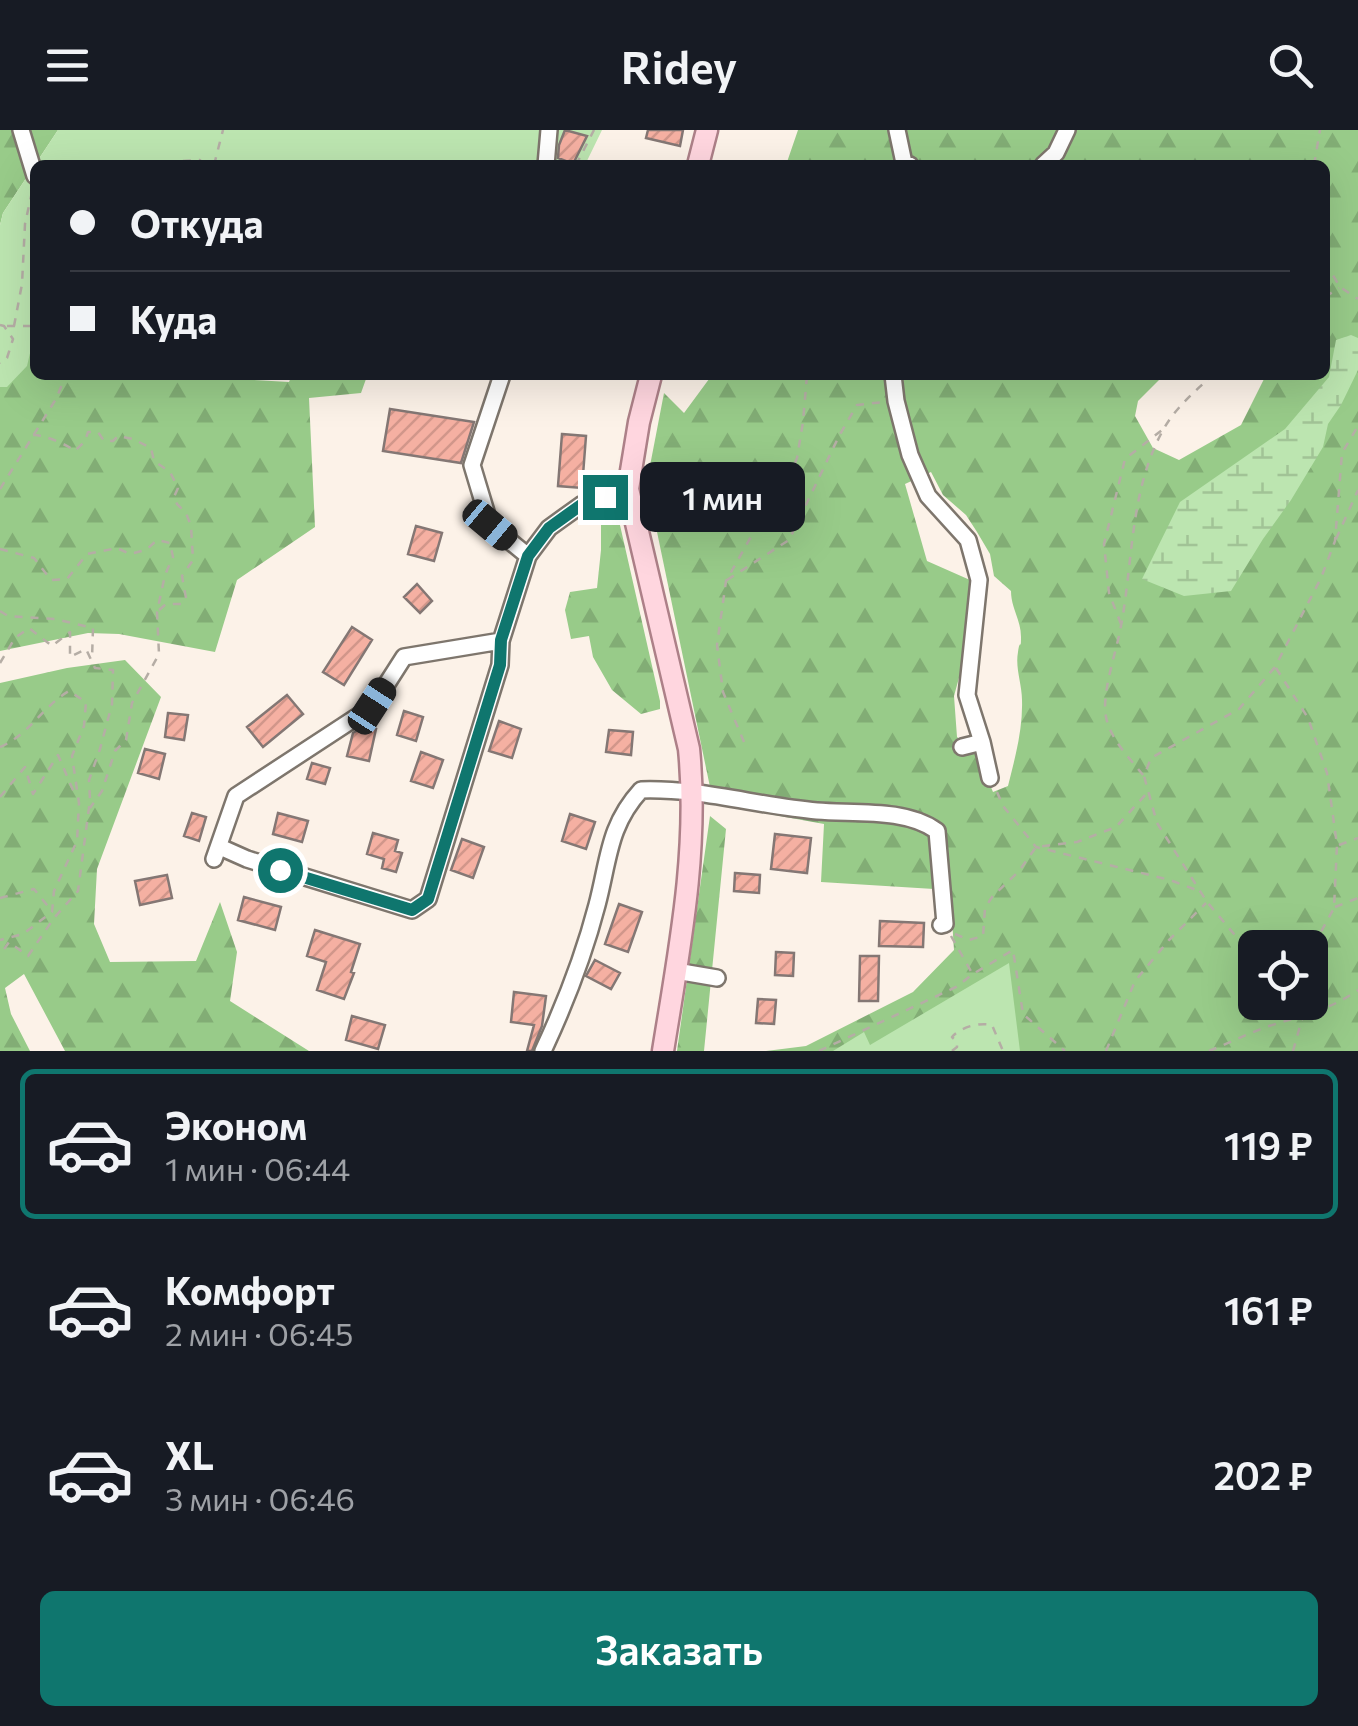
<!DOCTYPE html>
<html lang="ru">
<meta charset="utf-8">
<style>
:root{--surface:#171b24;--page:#20242c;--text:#f1f3f6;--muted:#9ea1a6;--line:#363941;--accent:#0f766e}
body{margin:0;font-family:Commissioner,sans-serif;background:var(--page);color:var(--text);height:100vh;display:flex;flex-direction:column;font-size:38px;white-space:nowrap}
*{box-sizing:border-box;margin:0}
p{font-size:32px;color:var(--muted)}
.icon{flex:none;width:55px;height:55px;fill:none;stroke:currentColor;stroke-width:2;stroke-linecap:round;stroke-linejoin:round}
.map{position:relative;height:921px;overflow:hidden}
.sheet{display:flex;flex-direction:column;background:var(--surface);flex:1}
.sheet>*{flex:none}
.hud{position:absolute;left:30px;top:30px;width:1300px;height:220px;border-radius:15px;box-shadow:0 10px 40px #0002;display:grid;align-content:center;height:220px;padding:0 40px;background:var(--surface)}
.fabs{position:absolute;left:1238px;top:800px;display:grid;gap:20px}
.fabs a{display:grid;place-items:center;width:90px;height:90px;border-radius:15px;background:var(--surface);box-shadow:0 10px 40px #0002;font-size:50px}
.end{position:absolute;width:45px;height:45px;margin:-22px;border:12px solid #0f766e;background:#fff;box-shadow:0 0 0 5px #fff}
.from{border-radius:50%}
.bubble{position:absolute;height:70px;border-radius:15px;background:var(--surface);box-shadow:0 10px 40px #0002;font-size:32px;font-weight:600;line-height:70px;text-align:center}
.car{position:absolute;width:30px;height:60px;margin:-30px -15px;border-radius:12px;box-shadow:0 0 8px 2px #0007;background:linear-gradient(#222 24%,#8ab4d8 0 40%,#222 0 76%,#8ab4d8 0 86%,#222 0)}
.hud b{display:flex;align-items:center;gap:35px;height:95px;font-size:38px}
.hud b+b{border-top:2px solid var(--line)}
.hud i{width:25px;height:25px;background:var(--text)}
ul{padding:18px 0 0;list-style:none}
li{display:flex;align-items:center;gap:30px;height:150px;margin:0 20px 15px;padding:0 20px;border:5px solid transparent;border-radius:15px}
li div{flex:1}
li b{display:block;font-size:38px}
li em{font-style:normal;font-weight:600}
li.selected{border-color:var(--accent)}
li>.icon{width:90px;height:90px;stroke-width:1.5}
.action{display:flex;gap:20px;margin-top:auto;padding:20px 40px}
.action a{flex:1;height:115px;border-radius:15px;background:var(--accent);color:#fff;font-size:40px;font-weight:600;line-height:115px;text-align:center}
header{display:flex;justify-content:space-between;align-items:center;height:130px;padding:0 40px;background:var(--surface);font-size:45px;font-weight:600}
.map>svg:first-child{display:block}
.forest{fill:url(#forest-firs);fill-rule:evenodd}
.wetland{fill:url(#wetland-marsh)}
.pitch{fill:#bce5b0}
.building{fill:url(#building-hatch);stroke:#847774;stroke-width:2.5}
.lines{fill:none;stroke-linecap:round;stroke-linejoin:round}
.minor-casing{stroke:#7e766d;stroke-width:20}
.major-casing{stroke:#ad8088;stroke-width:25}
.path{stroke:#b5ada5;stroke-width:2.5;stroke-dasharray:8 8;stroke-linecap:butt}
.minor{stroke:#fff;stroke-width:15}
.major{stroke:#ffd6df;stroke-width:20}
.route{stroke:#0f766e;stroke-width:12}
</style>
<header><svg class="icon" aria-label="menu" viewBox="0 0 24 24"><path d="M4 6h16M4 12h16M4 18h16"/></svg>Ridey<svg class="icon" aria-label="search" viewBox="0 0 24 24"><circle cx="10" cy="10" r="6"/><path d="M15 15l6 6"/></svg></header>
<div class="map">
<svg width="1358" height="921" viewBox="0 0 1358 921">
<defs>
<pattern id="forest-firs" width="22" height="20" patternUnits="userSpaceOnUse" patternTransform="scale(2.5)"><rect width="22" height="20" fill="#98cb89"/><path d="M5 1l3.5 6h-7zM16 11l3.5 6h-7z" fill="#82ad75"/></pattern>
<pattern id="wetland-marsh" width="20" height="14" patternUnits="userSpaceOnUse" patternTransform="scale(2.5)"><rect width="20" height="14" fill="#bce5b0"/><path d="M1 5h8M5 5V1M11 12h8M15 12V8" fill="none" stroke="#a1c396"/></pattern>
<pattern id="building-hatch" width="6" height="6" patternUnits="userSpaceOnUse" patternTransform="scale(2.5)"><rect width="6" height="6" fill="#f5b0a2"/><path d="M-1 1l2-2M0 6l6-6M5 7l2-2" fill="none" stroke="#d1968a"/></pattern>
</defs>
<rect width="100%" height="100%" fill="#fcf2e8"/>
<!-- forest -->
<path class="forest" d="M0 0H58L3 83 0 95Z
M798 0H1358V921H766L806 916 913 862 954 820 950 760 821 752 824 694 724 676 710 657 651 373 649 341 664 263 684 283 712 245H1164L1138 271 1135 286 1153 318 1179 330 1241 295 1266 245H1325V35H786ZM931 342 943 365 966 385 977 402 990 424 994 446 1011 461C1011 478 1021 490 1021 507 1021 522 1020 507 1018 522 1015 538 1022 554 1022 570 1023 599 1015 628 1008 656L993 662 977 624 957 607 954 566 968 515 970 450 927 431 905 354ZM1255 818H1310V872H1255Z
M34 201 35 245H59L58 249 63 245H210L220 248 289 252 292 245H364L366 249 361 263 309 268 315 397 237 450 215 522 119 504 88 503 0 521V257L7 256Z
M611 378 617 382 660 571V579L641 584 612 560 593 527 589 506 571 509 565 480 570 462 597 458 601 420V384Z
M125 530 161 567 97 739 94 794 110 832 196 831 220 772 237 822 230 871 309 921H65L24 844 5 858 11 884 30 921H0V553L67 538Z
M710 686 726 699 704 921H677Z"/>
<!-- wetland -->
<path class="wetland" d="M1351 205 1358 208V240L1341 275 1328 294 1323 317 1291 370 1263 409 1231 461 1184 466 1142 449 1180 372 1285 299 1329 247 1336 210Z"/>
<!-- pitch -->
<path class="pitch" d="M58 0H602L585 35H35V202L27 236 7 257H0V95L3 83Z
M1009 833 1020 921H833L864 902 870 915Z"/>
<!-- building -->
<path class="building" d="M565 0 587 6 573 34 558 28 559 15Z
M648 0H683L680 16 646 8Z
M390 279 474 292 461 333 383 321Z
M562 304 586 306 582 358 558 356Z
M416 396 442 403 434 431 408 424Z
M417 454 432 471 420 483 404 467Z
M352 497 372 510 344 555 323 542Z
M287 565 303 584 263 617 247 597Z
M404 581 423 587 416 611 397 605Z
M168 583 188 585 184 610 165 607Z
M499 591 521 599 512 628 489 621Z
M364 596 376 599 369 631 347 626 353 603Z
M609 600 633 602 631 625 606 622Z
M145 619 165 624 159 649 138 643Z
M421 622 443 630 433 658 411 651Z
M312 633 330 638 325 654 307 649Z
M192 683 206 687 199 711 184 706Z
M278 683 308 691 302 712 273 704Z
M570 684 595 692 586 719 562 711Z
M373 703 398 710 395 721 402 723 396 742 382 738 384 729 367 724Z
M775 704 811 708 807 743 771 739Z
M462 709 484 717 473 748 451 740Z
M735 743 760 745 759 763 734 761Z
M167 745 172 768 140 775 135 751Z
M244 767 281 777 275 800 238 790Z
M619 774 642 782 628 822 605 814Z
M880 791 924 793 923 817 879 816Z
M315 800 360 814 351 842 354 843 344 869 317 860 326 832 307 826Z
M776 822 794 823 793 846 775 845Z
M860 826H879L878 871H859Z
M595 830 620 843 611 859 586 846Z
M514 862 546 866 542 896 532 921H527L534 895 511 892Z
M758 869 776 870 774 894 756 893Z
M352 886 385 895 378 919 346 910Z"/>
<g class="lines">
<defs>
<path id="minor" d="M21 0 35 46
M897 0 904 33 910 35
M546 35 549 0
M1043 35 1056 23 1067 0
M502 245 472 335 490 395 528 426
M893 245 896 271 910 325 928 366 968 410 979 450 967 565 982 612 990 648
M962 617 982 612
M220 717 247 729 412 780 428 769 500 535 501 511 528 426 549 398 581 375 628 359
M214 729 236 666 372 577 404 527 501 511
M676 841 717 848
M543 921C565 874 584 825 597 775 609 730 608 696 641 660 701 658 758 676 817 681 854 684 906 678 937 701L945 794 941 795"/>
<path id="major" d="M698 35 707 0
M651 245 639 292 628 359 689 619C699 721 679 821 663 921"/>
</defs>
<!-- minor casing -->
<use href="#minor" class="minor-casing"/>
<!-- major casing -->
<use href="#major" class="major-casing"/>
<!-- path -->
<path class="path" d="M60 35 66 33 88 35
M103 35 200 30 204 35
M214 35 223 0
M576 35 594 0
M1314 35 1320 0
M1325 132 1340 157 1358 169
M1325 167 1339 158
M0 195 4 196 13 209 7 228 0 233
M7 196H35
M14 196 22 154 25 94 32 62
M33 305C42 304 68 315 75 321L85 311 88 302H98L104 311H113L118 306 133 309 151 318 154 331 170 342 178 358 174 367 177 374 186 383 191 396 193 430 182 446 186 468 181 474H166L158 481
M0 359 56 269 66 245
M1336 409 1358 360
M0 419 34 428 51 450 67 449 87 424 117 418 130 424 146 420 157 410 170 413 173 427 165 445 157 482 159 524 132 573 126 610 115 621 102 661 90 678
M727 450 789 410 839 306 857 275 884 272
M0 481 8 486 55 489 93 498 92 529
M1121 494 1109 463 1104 414 1125 329 1162 300
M0 533 15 508 29 498 52 516 70 502V527L86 519 95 538 113 540 112 574 100 619 89 650 90 670 78 761 54 788 28 826 9 812 0 825
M1276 538 1308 588 1327 643 1337 715 1334 778 1310 822
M744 612 723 562 717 515 726 451 757 396 780 370 797 328 803 292 807 245
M0 617C29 605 43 576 69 561L86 572 84 596 72 626 79 673 77 711 54 761 52 782 23 804 0 810
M1143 645C1128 626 1106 605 1105 579 1105 552 1116 523 1121 496 1133 432 1130 361 1162 302 1174 279 1194 262 1213 245
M997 662 1003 676 1036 717 1170 750 1199 761
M0 667 25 637 33 664 58 625 76 667
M1339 715 1358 708
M0 768 34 759 51 780
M1335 777 1358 768
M955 804 969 810 983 806 985 778 992 767 1019 741 1036 717 1077 712 1116 697 1147 663
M951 806 972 843
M1255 829 1207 772 1157 693 1144 646 1151 628 1239 579 1275 537 1321 448 1335 411 1342 323 1358 296
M1290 872 1301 887
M819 921 956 857 973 844 1013 820 1023 884 1065 921
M952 921 957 917V912L952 907C961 897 979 892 992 895L1003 921
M1106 921 1135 851 1169 810 1206 773
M1209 921C1229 913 1249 903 1269 896 1301 886 1330 880 1358 860
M1293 921 1302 889"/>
<!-- minor -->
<use href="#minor" class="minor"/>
<!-- major -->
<use href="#major" class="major"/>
</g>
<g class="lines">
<!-- route -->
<path class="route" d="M280 740 412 780 428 769 500 535 501 510 528 426 549 398 581 375 605 367"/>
</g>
</svg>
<div class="fabs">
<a><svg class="icon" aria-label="locate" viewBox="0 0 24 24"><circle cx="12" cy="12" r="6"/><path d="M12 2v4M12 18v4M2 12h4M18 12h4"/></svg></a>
</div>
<i class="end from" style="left:280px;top:740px"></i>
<i class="end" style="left:605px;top:367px"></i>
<div class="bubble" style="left:640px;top:332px;width:165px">1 мин</div>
<i class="car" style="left:490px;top:395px;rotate:130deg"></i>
<i class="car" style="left:372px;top:576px;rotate:33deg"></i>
<div class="hud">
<b><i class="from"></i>Откуда</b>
<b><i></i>Куда</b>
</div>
</div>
<section class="sheet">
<ul>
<li class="selected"><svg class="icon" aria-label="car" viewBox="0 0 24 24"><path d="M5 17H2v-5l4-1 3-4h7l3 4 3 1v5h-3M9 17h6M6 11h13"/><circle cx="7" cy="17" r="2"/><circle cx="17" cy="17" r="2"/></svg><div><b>Эконом</b><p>1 мин · 06:44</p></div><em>119 ₽</em></li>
<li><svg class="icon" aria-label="car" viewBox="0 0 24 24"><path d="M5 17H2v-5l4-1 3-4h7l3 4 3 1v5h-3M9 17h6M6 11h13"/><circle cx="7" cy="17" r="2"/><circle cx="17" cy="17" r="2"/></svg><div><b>Комфорт</b><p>2 мин · 06:45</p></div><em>161 ₽</em></li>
<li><svg class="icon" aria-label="car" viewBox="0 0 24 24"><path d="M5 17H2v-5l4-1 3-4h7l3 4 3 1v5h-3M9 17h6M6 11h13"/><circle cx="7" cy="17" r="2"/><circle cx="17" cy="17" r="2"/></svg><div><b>XL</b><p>3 мин · 06:46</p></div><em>202 ₽</em></li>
</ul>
<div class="action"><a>Заказать</a></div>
</section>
